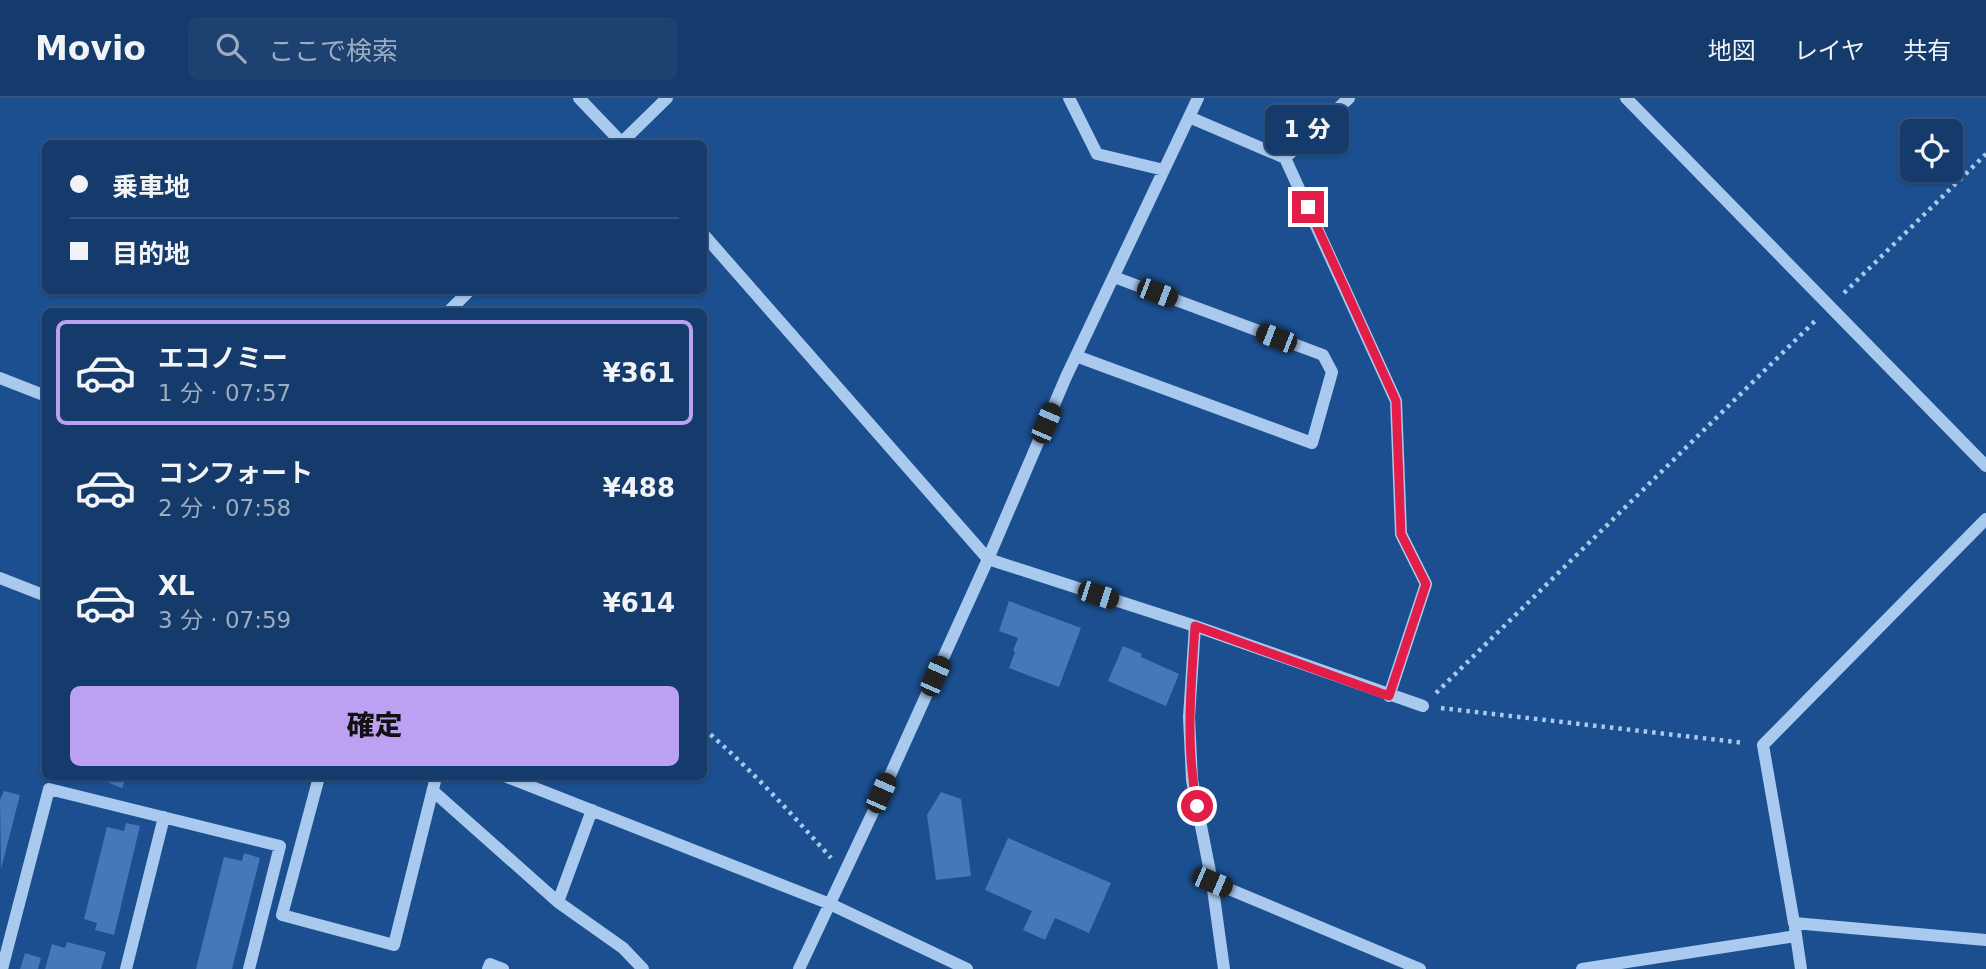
<!DOCTYPE html>
<html lang="ja">
<meta charset="utf-8">
<style>
:root{--surface:#143b6b;--page:#1d4271;--text:#f1f3f6;--muted:#9dadc1;--line:#33557e;--accent:#bca0f2}
body{margin:0;font-family:"DejaVu Sans","Noto Sans JP",sans-serif;background:var(--page);color:var(--text);height:100vh;display:flex;flex-direction:column;font-size:26px;white-space:nowrap}
*{box-sizing:border-box;margin:0}
p{font-size:23px;color:var(--muted)}
.icon{flex:none;width:38px;height:38px;fill:none;stroke:currentColor;stroke-width:2;stroke-linecap:round;stroke-linejoin:round}
.map{position:relative;flex:1;overflow:hidden}
.side{position:absolute;left:42px;top:210px;width:665px;height:472px;display:flex;flex-direction:column;background:var(--surface);border-radius:10px;box-shadow:0 2px 5px #0004,0 0 0 2px var(--line)}
.side>*{flex:none}
.guide{position:absolute;left:42px;top:42px;width:665px;height:154px;border-radius:10px;box-shadow:0 2px 5px #0004,0 0 0 2px var(--line);display:grid;align-content:center;height:154px;padding:0 28px;background:var(--surface)}
.controls{position:absolute;left:1900px;top:21px;display:grid;gap:14px}
.controls a{display:grid;place-items:center;width:63px;height:63px;border-radius:10px;background:var(--surface);box-shadow:0 2px 5px #0004,0 0 0 2px var(--line);font-size:35px}
.end{position:absolute;width:32px;height:32px;margin:-16px;border:9px solid #e11d48;background:#fff;box-shadow:0 0 0 4px #fff}
.from{border-radius:50%}
.bubble{position:absolute;height:49px;border-radius:10px;background:var(--surface);box-shadow:0 2px 5px #0004,0 0 0 2px var(--line);font-size:23px;font-weight:800;line-height:49px;text-align:center}
.car{position:absolute;width:21px;height:42px;margin:-21px -10px;border-radius:9px;box-shadow:0 0 5px 2px #0007;background:linear-gradient(#222 24%,#8ab4d8 0 40%,#222 0 76%,#8ab4d8 0 86%,#222 0)}
.guide b{display:flex;align-items:center;gap:24px;height:66px;font-size:26px}
.guide b+b{border-top:2px solid var(--line)}
.guide i{width:18px;height:18px;background:var(--text)}
ul{padding:12px 0 0;list-style:none}
li{display:flex;align-items:center;gap:21px;height:105px;margin:0 14px 10px;padding:0 14px;border:4px solid transparent;border-radius:10px}
li div{flex:1}
li b{display:block;font-size:26px}
li em{font-style:normal;font-weight:800}
li.selected{border-color:var(--accent)}
li>.icon{width:63px;height:63px;stroke-width:1.5}
.button{display:flex;gap:14px;margin-top:auto;padding:14px 28px}
.button a{flex:1;height:80px;border-radius:10px;background:var(--accent);color:#111;font-size:28px;font-weight:800;line-height:80px;text-align:center}
header{display:flex;align-items:center;gap:42px;box-sizing:border-box;height:98px;padding:0 35px;background:var(--surface);border-bottom:2px solid var(--line)}
header strong{font-size:33px}
nav{display:flex;gap:38px;margin-inline-start:auto;font-size:24px}
.search{width:490px;height:63px;background:var(--page);display:flex;align-items:center;gap:18px;box-sizing:border-box;padding:0 24px;border-radius:10px;color:var(--muted);font-size:26px}
.map>svg:first-child{display:block}
.building{fill:#4478b7}
.lines{fill:none;stroke-linecap:round;stroke-linejoin:round}
.path{stroke:#a9c9ee;stroke-width:4.5;stroke-dasharray:3.5 5;stroke-linecap:butt}
.minor{stroke:#a9c9ee;stroke-width:12}
.route{stroke:#e11d48;stroke-width:9}
</style>
<header>
<strong>Movio</strong>
<div class="search"><svg class="icon" aria-label="search" viewBox="0 0 24 24"><circle cx="10" cy="10" r="6"/><path d="M15 15l6 6"/></svg>ここで検索</div>
<nav><a>地図</a><a>レイヤ</a><a>共有</a></nav>
</header>
<div class="map">
<svg width="1986" height="871" viewBox="0 0 1986 871">
<rect width="100%" height="100%" fill="#1b4f8f"/>
<!-- building -->
<path class="building" d="M1009 503 1081 530 1059 589 1009 570 1015 554 1013 553 1018 540 999 533Z
M1123 548 1142 556 1141 559 1179 576 1166 608 1108 583Z
M94 679H126L122 690Z
M4 693 20 697 1 771 0 702Z
M941 694 961 701 971 778 936 782 927 717Z
M126 725 140 728 114 837 95 832 97 825 84 821 107 729 124 733Z
M1008 740 1111 785 1089 835 1055 820 1045 842 1023 832 1032 813 985 792Z
M244 755 260 760 232 871H196L224 759 242 763Z
M67 844 106 854 101 871H45L52 846 65 850Z
M25 855 41 860 38 871H20Z"/>
<g class="lines">
<!-- path -->
<path class="path" d="M1844 195 1986 56
M1436 595 1817 221
M1441 610 1745 645
M704 631C750 670 790 714 831 760"/>
<!-- minor -->
<path class="minor" d="M579 0 623 46
M1069 0 1097 56 1164 72
M1626 0 1986 368
M1189 19 1285 60 1349 0
M620 46 667 0
M1285 60 1396 303 1401 436 1426 486 1389 598
M704 137 988 461 1195 528 1423 608
M448 214 470 192
M1076 258 1312 345 1332 274 1323 257 1114 179
M0 280 46 298
M1986 421 1763 647 1794 825 1986 842
M0 480 46 498
M1195 528 1189 619 1192 682 1212 784 1224 871
M319 679 282 817 394 847 436 679
M507 679 830 806 967 871
M433 693 558 804 623 850 643 871
M1212 784 1420 871
M558 804 592 712
M1795 830 1801 871
M2 871 49 691 280 748 249 871
M126 871 164 719
M488 871 490 866 503 871
M799 871 882 695 988 461 1066 279 1198 0
M1582 871 1796 838"/>
</g>
<g class="lines">
<!-- route -->
<path class="route" d="M1197 708C1185 645 1191 591 1195 528L1389 598 1426 486 1401 436 1396 303 1308 109"/>
</g>
</svg>
<div class="controls">
<a><svg class="icon" aria-label="locate" viewBox="0 0 24 24"><circle cx="12" cy="12" r="6"/><path d="M12 2v4M12 18v4M2 12h4M18 12h4"/></svg></a>
</div>
<i class="end from" style="left:1197px;top:708px"></i>
<i class="end" style="left:1308px;top:109px"></i>
<div class="bubble" style="left:1265px;top:7px;width:84px">1 分</div>
<i class="car" style="left:1157px;top:195px;rotate:111deg"></i>
<i class="car" style="left:1276px;top:240px;rotate:291deg"></i>
<i class="car" style="left:1046px;top:325px;rotate:23deg"></i>
<i class="car" style="left:1098px;top:497px;rotate:108deg"></i>
<i class="car" style="left:935px;top:578px;rotate:24deg"></i>
<i class="car" style="left:881px;top:695px;rotate:24deg"></i>
<i class="car" style="left:1212px;top:784px;rotate:113deg"></i>
<div class="guide">
<b><i class="from"></i>乗車地</b>
<b><i></i>目的地</b>
</div>
<section class="side">
<ul>
<li class="selected"><svg class="icon" aria-label="car" viewBox="0 0 24 24"><path d="M5 17H2v-5l4-1 3-4h7l3 4 3 1v5h-3M9 17h6M6 11h13"/><circle cx="7" cy="17" r="2"/><circle cx="17" cy="17" r="2"/></svg><div><b>エコノミー</b><p>1 分 · 07:57</p></div><em>¥361</em></li>
<li><svg class="icon" aria-label="car" viewBox="0 0 24 24"><path d="M5 17H2v-5l4-1 3-4h7l3 4 3 1v5h-3M9 17h6M6 11h13"/><circle cx="7" cy="17" r="2"/><circle cx="17" cy="17" r="2"/></svg><div><b>コンフォート</b><p>2 分 · 07:58</p></div><em>¥488</em></li>
<li><svg class="icon" aria-label="car" viewBox="0 0 24 24"><path d="M5 17H2v-5l4-1 3-4h7l3 4 3 1v5h-3M9 17h6M6 11h13"/><circle cx="7" cy="17" r="2"/><circle cx="17" cy="17" r="2"/></svg><div><b>XL</b><p>3 分 · 07:59</p></div><em>¥614</em></li>
</ul>
<div class="button"><a>確定</a></div>
</section>
</div>
